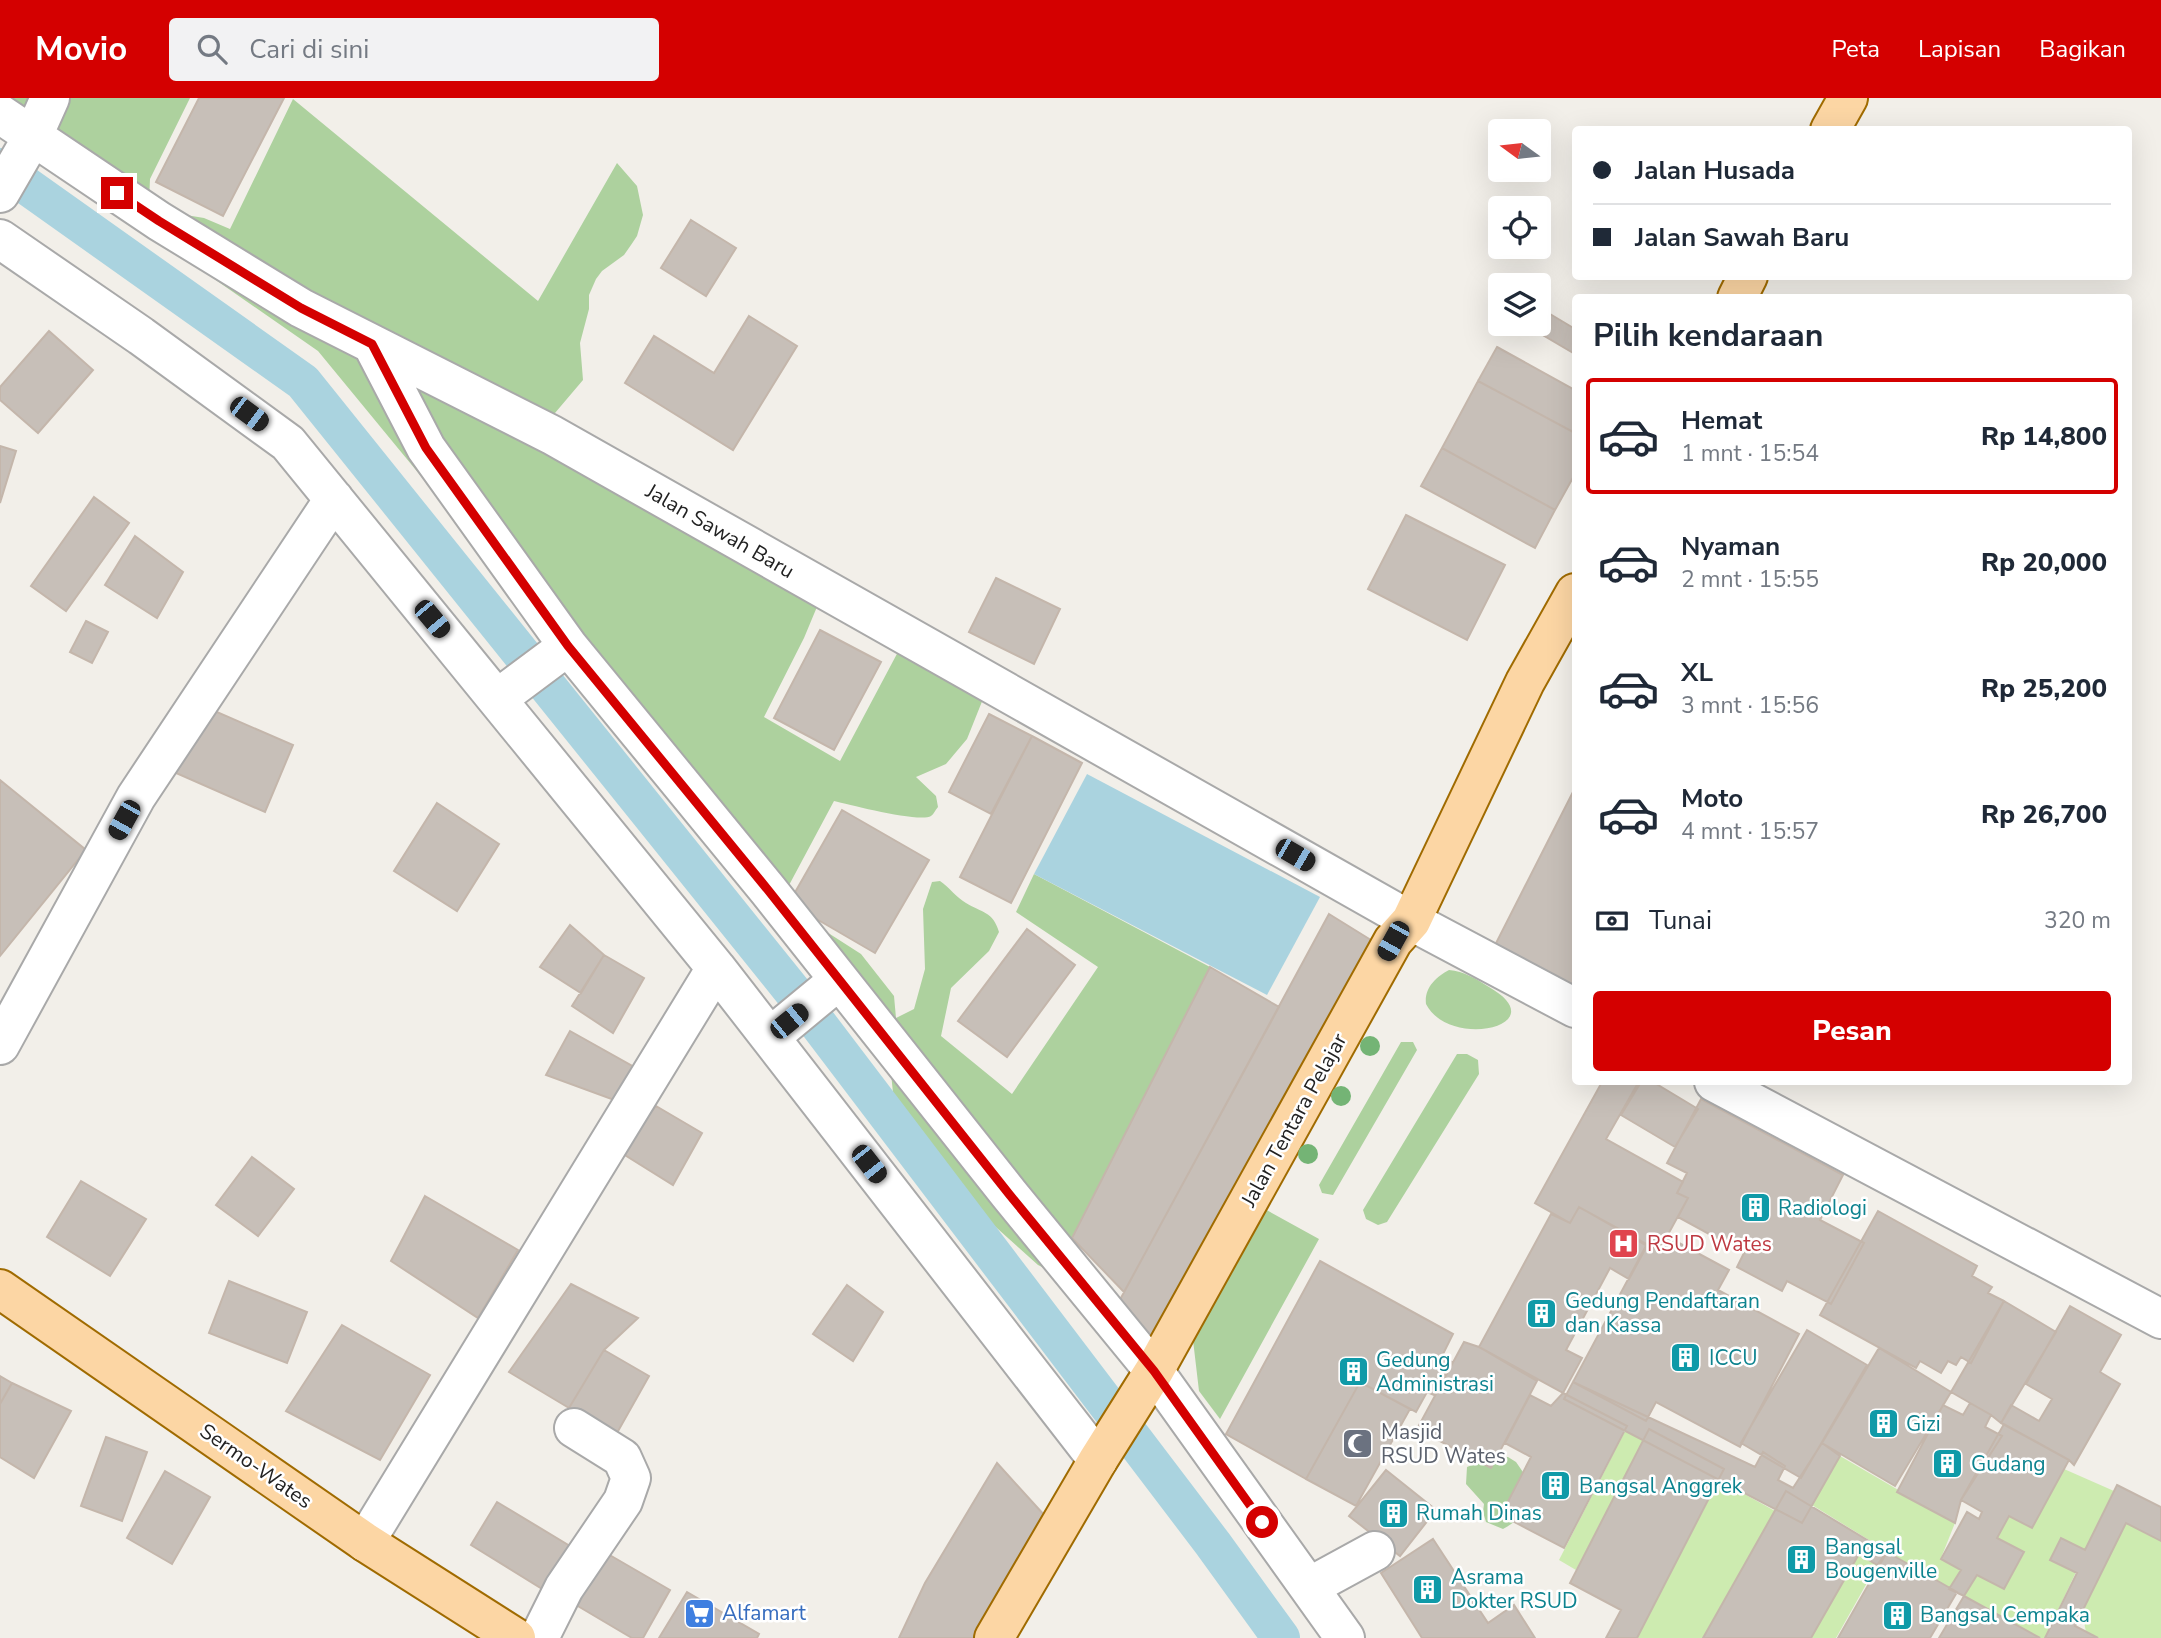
<!DOCTYPE html>
<html lang="id">
<meta charset="utf-8">
<style>
:root{--surface:#fff;--page:#f2f2f3;--text:#1f2937;--muted:#747a83;--line:#e0e1e3;--accent:#d40000}
body{margin:0;font-family:"Nunito Sans",sans-serif;background:var(--page);color:var(--text);height:100vh;display:flex;flex-direction:column;font-size:26px;white-space:nowrap}
*{box-sizing:border-box;margin:0}
p{font-size:23px;color:var(--muted)}
.icon{flex:none;width:38px;height:38px;fill:none;stroke:currentColor;stroke-width:2;stroke-linecap:round;stroke-linejoin:round}
.map{position:relative;flex:1;overflow:hidden}
.side{position:absolute;left:1572px;top:196px;width:560px;height:791px;display:flex;flex-direction:column;background:var(--surface);border-radius:7px;box-shadow:0 7px 28px #0002}
.side>*{flex:none}
.banner{position:absolute;left:1572px;top:28px;width:560px;height:154px;border-radius:7px;box-shadow:0 7px 28px #0002;display:grid;align-content:center;height:154px;padding:0 21px;background:var(--surface)}
.needle{width:46px;rotate:285deg}
.tools{position:absolute;left:1488px;top:21px;display:grid;gap:14px}
.tools a{display:grid;place-items:center;width:63px;height:63px;border-radius:7px;background:var(--surface);box-shadow:0 7px 28px #0002;font-size:35px}
.end{position:absolute;width:32px;height:32px;margin:-16px;border:9px solid #d40000;background:#fff;box-shadow:0 0 0 4px #fff}
.from{border-radius:50%}
.car{position:absolute;width:21px;height:42px;margin:-21px -10px;border-radius:9px;box-shadow:0 0 5px 2px #0007;background:linear-gradient(#222 24%,#8ab4d8 0 40%,#222 0 76%,#8ab4d8 0 86%,#222 0)}
.banner b{display:flex;align-items:center;gap:24px;height:66px;font-size:26px}
.banner b+b{border-top:2px solid var(--line)}
.banner i{width:18px;height:18px;background:var(--text)}
ul{padding:0;list-style:none}
li{display:flex;align-items:center;gap:21px;height:116px;margin:0 14px 10px;padding:0 7px;border:4px solid transparent;border-radius:7px}
li div{flex:1}
li b{display:block;font-size:26px}
li em{font-style:normal;font-weight:800}
li.current{border-color:var(--accent)}
li>.icon{width:63px;height:63px;stroke-width:1.5}
h2{padding:0 21px;font-size:32px;line-height:84px}
.pay{display:flex;align-items:center;gap:18px;height:77px;padding:0 21px;font-size:26px}
.pay p{margin-inline-start:auto}
.primary-button{display:flex;gap:14px;margin-top:auto;padding:14px 21px}
.primary-button a{flex:1;height:80px;border-radius:7px;background:var(--accent);color:#fff;font-size:28px;font-weight:800;line-height:80px;text-align:center}
header{display:flex;align-items:center;gap:42px;box-sizing:border-box;height:98px;padding:0 35px;background:var(--accent);color:#fff}
header strong{font-size:33px}
nav{display:flex;gap:38px;margin-inline-start:auto;font-size:24px}
.search{width:490px;height:63px;background:var(--page);display:flex;align-items:center;gap:18px;box-sizing:border-box;padding:0 24px;border-radius:7px;color:var(--muted);font-size:26px}
.map>svg:first-child{display:block}
.grass{fill:#cdebb0}
.forest{fill:#add19e}
.water{fill:#aad3df}
.lines{fill:none;stroke-linecap:round;stroke-linejoin:round}
.canal{stroke:#aad3df;stroke-width:38}
.building{fill:#c7bfb8;stroke:#c4b6ab;stroke-width:2}
.minor-casing{stroke:#a9a9a9;stroke-width:42}
.major-casing{stroke:#a06b00;stroke-width:42}
.minor{stroke:#fff;stroke-width:38}
.major{stroke:#fcd6a4;stroke-width:38}
.tree{fill:#74b475}
.route{stroke:#d40000;stroke-width:9}
.labels{text-anchor:middle;stroke-width:5;stroke-linejoin:round;paint-order:stroke}
.street-label{font-size:21px;fill:#222;stroke:#fff}
.culture-label{font-size:21px;fill:#0d838f;stroke:#fff;text-anchor:start}
.health-label{font-size:21px;fill:#be3a42;stroke:#fff;text-anchor:start}
.worship-label{font-size:21px;fill:#5b616d;stroke:#fff;text-anchor:start}
.shop-label{font-size:21px;fill:#366cbe;stroke:#fff;text-anchor:start}
</style>
<header>
<strong>Movio</strong>
<div class="search"><svg class="icon" aria-label="search" viewBox="0 0 24 24"><circle cx="10" cy="10" r="6"/><path d="M15 15l6 6"/></svg>Cari di sini</div>
<nav><a>Peta</a><a>Lapisan</a><a>Bagikan</a></nav>
</header>
<div class="map">
<svg width="2161" height="1540" viewBox="0 0 2161 1540">
<rect width="100%" height="100%" fill="#f2efe9"/>
<!-- grass -->
<path class="grass" d="M1625 1333 1644 1342 1576 1472 1559 1462Z
M1840 1358 1955 1425 1941 1460 1961 1472 1949 1491 1812 1407Z
M2064 1371 2114 1393 2045 1540H2040L1964 1498 1977 1477 2004 1491 2024 1455 1997 1440 2010 1414 2032 1430Z
M1719 1382 1775 1413 1703 1540H1637Z
M2161 1422V1540H2090L2086 1534 2082 1514 2126 1425Z
M1859 1456 1877 1467 1836 1540H1811Z"/>
<!-- forest -->
<path class="forest" d="M0 0H190L150 81 149 103Z
M293 1 538 203 617 65 637 88 643 117 637 138 631 147 624 157 602 173 596 181 589 197V211L580 245 583 282 555 315 544 319 304 202 186 117 204 120 230 131Z
M177 155 819 504 804 540 764 619 840 663 899 552 985 596 967 641 946 666 916 679 936 698 938 709C935 712 934 716 931 718 920 725 851 707 834 703L780 804 861 856 894 898 896 920 914 911 925 871 923 811 932 784 940 783C949 789 957 800 966 805 982 815 993 813 999 834L989 853 951 890 941 938 1012 996 1098 869 1016 814 1034 776 1210 869 1072 1140 1059 1170 1046 1171 1038 1167 969 1105 946 1071 910 1033 906 1021 894 1005 891 975 601 597 318 253Z
M1449 872C1464 873 1476 881 1489 889 1557 928 1449 952 1426 906 1424 890 1436 879 1449 872Z
M1401 944H1413L1417 952 1333 1097 1322 1095 1319 1087Z
M1457 956H1467L1478 962 1479 976 1387 1124 1378 1127 1366 1121 1363 1112Z
M1263 1110 1319 1141 1220 1321 1199 1293 1193 1242Z
M1508 1359 1516 1364 1529 1383C1523 1405 1525 1420 1503 1431L1486 1424 1483 1414 1484 1406 1466 1386 1467 1369 1489 1360Z"/>
<!-- water -->
<path class="water" d="M1087 676 1320 799 1267 897 1034 776Z"/>
<g class="lines">
<!-- canal -->
<path class="canal" d="M0 69 303 284 806 910 1213 1446 1281 1540"/>
</g>
<!-- building -->
<path class="building" d="M199 0H284L223 118 156 84Z
M691 122 736 150 706 198 661 170Z
M1540 210 1575 231V256L1529 229 1531 226H1538Z
M749 218 797 248 733 352 625 285 654 238 714 275Z
M49 233 93 272 38 335 0 302V289Z
M1497 249 1575 292V335L1478 283Z
M1478 283 1575 335V376L1555 412 1442 350Z
M0 348 16 353 0 405Z
M1442 350 1555 412 1535 450 1421 388Z
M94 399 129 425 66 513 31 488Z
M1406 417 1505 467 1467 542 1368 491Z
M135 438 183 474 157 520 105 487Z
M996 480 1060 511 1034 566 969 534Z
M86 523 108 534 92 565 70 554Z
M820 532 881 564 834 652 774 620Z
M203 608 293 647 265 714 176 675Z
M989 616 1032 638 991 716 949 694Z
M1032 638 1082 665 1011 805 960 779Z
M0 682 86 752 0 858Z
M1575 690V898L1491 855Z
M437 705 499 746 457 813 394 773Z
M842 712 929 762 875 855 789 805Z
M1329 816 1379 847 1154 1249 1116 1209Z
M570 827 604 857 581 895 540 869Z
M1027 831 1075 867 1007 959 958 923Z
M604 857 644 880 613 935 572 908Z
M1210 869 1279 909 1124 1194 1072 1140Z
M570 933 634 969 617 1003 546 977Z
M1602 984 1638 985 1606 1041 1683 1084 1677 1095 1688 1100 1659 1153 1579 1109 1570 1125 1535 1105Z
M1641 984H1653L1698 1011 1675 1049 1621 1017Z
M1701 1001 1843 1077 1820 1122 1864 1145 1831 1206 1787 1183 1782 1193 1737 1169 1744 1155 1678 1119 1688 1100 1677 1095 1687 1075 1667 1065Z
M656 1008 702 1035 673 1087 620 1054Z
M252 1059 294 1091 258 1138 216 1107Z
M81 1083 146 1121 110 1178 47 1139Z
M425 1098 518 1152 478 1220 391 1163Z
M1579 1109 1647 1148 1629 1181 1610 1170 1566 1252 1582 1260 1563 1295 1479 1249 1551 1116 1570 1125Z
M1878 1113 1977 1168 1972 1178 1992 1189 1988 1195 2004 1203 1971 1265 1961 1259 1956 1267 1948 1263 1941 1275 1920 1263 1916 1270 1820 1217Z
M1666 1138 1729 1172 1718 1192 1799 1236 1740 1349 1656 1304 1646 1323 1573 1284 1647 1146 1659 1153Z
M1320 1163 1453 1236 1442 1258 1452 1264 1434 1297 1427 1294 1416 1314 1360 1284 1306 1381 1226 1336Z
M229 1183 307 1214 287 1265 209 1235Z
M571 1186 638 1220 604 1252 569 1310 509 1274Z
M847 1187 883 1214 853 1263 813 1236Z
M2004 1203 2056 1234 2001 1325 1991 1317 1951 1294Z
M2070 1208 2121 1237 2100 1274 2120 1286 2074 1367 2069 1362 2001 1325 2011 1307 2039 1323 2052 1301 2026 1286Z
M342 1227 430 1277 380 1362 286 1313Z
M1807 1232 1867 1267 1801 1380 1741 1345Z
M1464 1244 1479 1249 1537 1283 1491 1370 1417 1331Z
M1879 1250 1951 1294 1895 1388 1822 1345Z
M604 1252 649 1278 617 1335 569 1310Z
M0 1278 12 1285 0 1306Z
M1360 1284 1410 1311 1356 1408 1306 1381Z
M1573 1284 1755 1369 1763 1354 1785 1368 1778 1382 1793 1390 1822 1345 1840 1358 1802 1425 1564 1301Z
M12 1285 71 1313 34 1380 0 1359V1306Z
M1563 1295 1627 1328 1564 1450 1501 1417 1531 1359 1505 1345 1530 1297 1551 1308Z
M1970 1305 1991 1317 1985 1329 2002 1338 1961 1402 1955 1425 1897 1394 1943 1307 1963 1317Z
M2004 1326 2069 1362 2032 1430 2009 1418 1997 1440 2024 1454 2004 1491 1977 1477 1964 1498 1949 1491 1961 1472 1941 1461 1967 1414 1979 1421 1982 1414 1961 1402Z
M1649 1331 1724 1371 1637 1540H1606L1621 1512 1570 1485Z
M106 1339 147 1354 122 1423 81 1408Z
M997 1365 1045 1418 978 1540H899L925 1485Z
M1386 1372 1436 1412 1400 1458 1349 1418Z
M165 1373 210 1399 172 1466 127 1440Z
M2117 1387 2161 1409V1443L2126 1425 2075 1528 2098 1540H2045L2077 1475 2050 1462 2061 1440 2085 1452Z
M1786 1393 1887 1454 1877 1467 1859 1456 1811 1540H1703Z
M497 1404 570 1448 544 1492 471 1447Z
M1433 1441 1488 1525 1514 1507 1535 1540H1422L1381 1475Z
M601 1452 670 1492 643 1540H632L571 1504Z
M1887 1454 1957 1494 1930 1540H1838Z
M687 1494 759 1536 757 1540H659Z
M1964 1498 2040 1540H1939Z"/>
<g class="lines">
<defs>
<path id="minor" d="M0 16 159 123 301 210 552 337 1411 823 1575 910
M0 95 33 38 50 0
M0 141 141 238 288 345 716 870 1098 1362
M372 246 426 350 568 548 768 792 1009 1096 1154 1273 1345 1540
M497 601 568 548
M770 939 839 882
M0 947 136 699 334 401
M1714 984 2161 1221
M365 1444 716 870
M1309 1489 1375 1453
M539 1540 564 1490 623 1403 631 1380 622 1360 574 1330"/>
<path id="major" d="M1830 32 1848 0
M1737 200 1748 178
M0 1191 365 1444 516 1540
M994 1540 1098 1362 1154 1273 1393 843 1411 823 1525 584 1575 495"/>
</defs>
<!-- minor casing -->
<use href="#minor" class="minor-casing"/>
<!-- major casing -->
<use href="#major" class="major-casing"/>
<!-- minor -->
<use href="#minor" class="minor"/>
<!-- major -->
<use href="#major" class="major"/>
</g>
<!-- trees -->
<g class="tree">
<circle cx="1370" cy="948" r="10"/>
<circle cx="1341" cy="998" r="10"/>
<circle cx="1308" cy="1056" r="10"/>
</g>
<g class="lines">
<!-- route -->
<path class="route" d="M117 95 159 123 301 210 372 246 426 350 568 548 768 792 1009 1096 1154 1273 1262 1424"/>
</g>
<!-- icons -->
<defs>
<symbol id="building-square" viewBox="-11 -11 22 22"><rect x="-9" y="-9" width="18" height="18" rx="4" fill="#0f9aa8" stroke="#fff"/><path d="M-4-6H4V6H1V3H-1V6H-4ZM-2.5-4.3h1.7v1.8h-1.7ZM.8-4.3h1.7v1.8H.8ZM-2.5-1h1.7V.8h-1.7ZM.8-1h1.7V.8H.8Z" fill="#fff"/></symbol>
<symbol id="hospital-square" viewBox="-11 -11 22 22"><rect x="-9" y="-9" width="18" height="18" rx="4" fill="#e0444e" stroke="#fff"/><path d="M-5-5h3v3.5h4V-5h3V5h-3V1.5h-4V5h-3Z" fill="#fff"/></symbol>
<symbol id="mosque-square" viewBox="-11 -11 22 22"><rect x="-9" y="-9" width="18" height="18" rx="4" fill="#6b7280" stroke="#fff"/><path d="M3.5-4.9A6 6 0 1 0 3.5 4.9A5 5 0 1 1 3.5-4.9Z" fill="#fff"/></symbol>
<symbol id="supermarket-square" viewBox="-11 -11 22 22"><rect x="-9" y="-9" width="18" height="18" rx="4" fill="#3f7fe0" stroke="#fff"/><path d="M-6-5.5h2.5l.6 2H6L4.5 2H-2.5L-4.4-4H-6ZM-1.5 3.2a1.3 1.3 0 1 0 .1 0ZM3 3.2a1.3 1.3 0 1 0 .1 0Z" fill="#fff"/></symbol>
</defs>
<g fill-rule="evenodd">
<use href="#building-square" x="1738" y="1092" width="35" height="35"/>
<use href="#hospital-square" x="1606" y="1128" width="35" height="35"/>
<use href="#building-square" x="1524" y="1198" width="35" height="35"/>
<use href="#building-square" x="1668" y="1242" width="35" height="35"/>
<use href="#building-square" x="1336" y="1256" width="35" height="35"/>
<use href="#building-square" x="1866" y="1308" width="35" height="35"/>
<use href="#mosque-square" x="1340" y="1328" width="35" height="35"/>
<use href="#building-square" x="1930" y="1348" width="35" height="35"/>
<use href="#building-square" x="1538" y="1370" width="35" height="35"/>
<use href="#building-square" x="1376" y="1398" width="35" height="35"/>
<use href="#building-square" x="1784" y="1444" width="35" height="35"/>
<use href="#building-square" x="1410" y="1474" width="35" height="35"/>
<use href="#supermarket-square" x="682" y="1498" width="35" height="35"/>
<use href="#building-square" x="1880" y="1500" width="35" height="35"/>
</g>
<g class="labels">
<!-- street labels -->
<g class="street-label">
<text transform="translate(720 433) rotate(30)" y="7">Jalan Sawah Baru</text>
<text transform="translate(1294 1022) rotate(-61)" y="7">Jalan Tentara Pelajar</text>
<text transform="translate(256 1368) rotate(35)" y="7">Sermo-Wates</text>
</g>
<!-- culture labels -->
<g class="culture-label">
<text x="1778" y="1117">Radiologi</text>
<text x="1565" y="1210">Gedung Pendaftaran<tspan x="1565" dy="24">dan Kassa</tspan></text>
<text x="1709" y="1267">ICCU</text>
<text x="1376" y="1269">Gedung<tspan x="1376" dy="24">Administrasi</tspan></text>
<text x="1906" y="1333">Gizi</text>
<text x="1971" y="1373">Gudang</text>
<text x="1579" y="1395">Bangsal Anggrek</text>
<text x="1416" y="1422">Rumah Dinas</text>
<text x="1825" y="1456">Bangsal<tspan x="1825" dy="24">Bougenville</tspan></text>
<text x="1451" y="1486">Asrama<tspan x="1451" dy="24">Dokter RSUD</tspan></text>
<text x="1920" y="1524">Bangsal Cempaka</text>
</g>
<!-- health labels -->
<g class="health-label">
<text x="1647" y="1153">RSUD Wates</text>
</g>
<!-- worship labels -->
<g class="worship-label">
<text x="1381" y="1341">Masjid<tspan x="1381" dy="24">RSUD Wates</tspan></text>
</g>
<!-- shop labels -->
<g class="shop-label">
<text x="722" y="1522">Alfamart</text>
</g>
</g>
</svg>
<div class="tools">
<a><svg class="needle" viewBox="-14 -14 28 28"><path d="M0-13l5 13h-10z" fill="#e53935"/><path d="M0 13l5-13h-10z" fill="#747a83"/></svg></a>
<a><svg class="icon" aria-label="locate" viewBox="0 0 24 24"><circle cx="12" cy="12" r="6"/><path d="M12 2v4M12 18v4M2 12h4M18 12h4"/></svg></a>
<a><svg class="icon" aria-label="layers" viewBox="0 0 24 24"><path d="M12 4l9 5-9 5-9-5zM3 14l9 5 9-5"/></svg></a>
</div>
<i class="end from" style="left:1262px;top:1424px"></i>
<i class="end" style="left:117px;top:95px"></i>
<i class="car" style="left:249px;top:316px;rotate:127deg"></i>
<i class="car" style="left:432px;top:521px;rotate:140deg"></i>
<i class="car" style="left:124px;top:722px;rotate:209deg"></i>
<i class="car" style="left:1295px;top:757px;rotate:120deg"></i>
<i class="car" style="left:1393px;top:843px;rotate:209deg"></i>
<i class="car" style="left:789px;top:923px;rotate:51deg"></i>
<i class="car" style="left:869px;top:1066px;rotate:142deg"></i>
<div class="banner">
<b><i class="from"></i>Jalan Husada</b>
<b><i></i>Jalan Sawah Baru</b>
</div>
<section class="side">
<h2>Pilih kendaraan</h2>
<ul>
<li class="current"><svg class="icon" aria-label="car" viewBox="0 0 24 24"><path d="M5 17H2v-5l4-1 3-4h7l3 4 3 1v5h-3M9 17h6M6 11h13"/><circle cx="7" cy="17" r="2"/><circle cx="17" cy="17" r="2"/></svg><div><b>Hemat</b><p>1 mnt · 15:54</p></div><em>Rp 14,800</em></li>
<li><svg class="icon" aria-label="car" viewBox="0 0 24 24"><path d="M5 17H2v-5l4-1 3-4h7l3 4 3 1v5h-3M9 17h6M6 11h13"/><circle cx="7" cy="17" r="2"/><circle cx="17" cy="17" r="2"/></svg><div><b>Nyaman</b><p>2 mnt · 15:55</p></div><em>Rp 20,000</em></li>
<li><svg class="icon" aria-label="car" viewBox="0 0 24 24"><path d="M5 17H2v-5l4-1 3-4h7l3 4 3 1v5h-3M9 17h6M6 11h13"/><circle cx="7" cy="17" r="2"/><circle cx="17" cy="17" r="2"/></svg><div><b>XL</b><p>3 mnt · 15:56</p></div><em>Rp 25,200</em></li>
<li><svg class="icon" aria-label="car" viewBox="0 0 24 24"><path d="M5 17H2v-5l4-1 3-4h7l3 4 3 1v5h-3M9 17h6M6 11h13"/><circle cx="7" cy="17" r="2"/><circle cx="17" cy="17" r="2"/></svg><div><b>Moto</b><p>4 mnt · 15:57</p></div><em>Rp 26,700</em></li>
</ul>
<div class="pay"><svg class="icon" aria-label="cash" viewBox="0 0 24 24"><path d="M3 7h18v10H3z"/><circle cx="12" cy="12" r="2"/></svg>Tunai<p>320 m</p></div>
<div class="primary-button"><a>Pesan</a></div>
</section>
</div>
